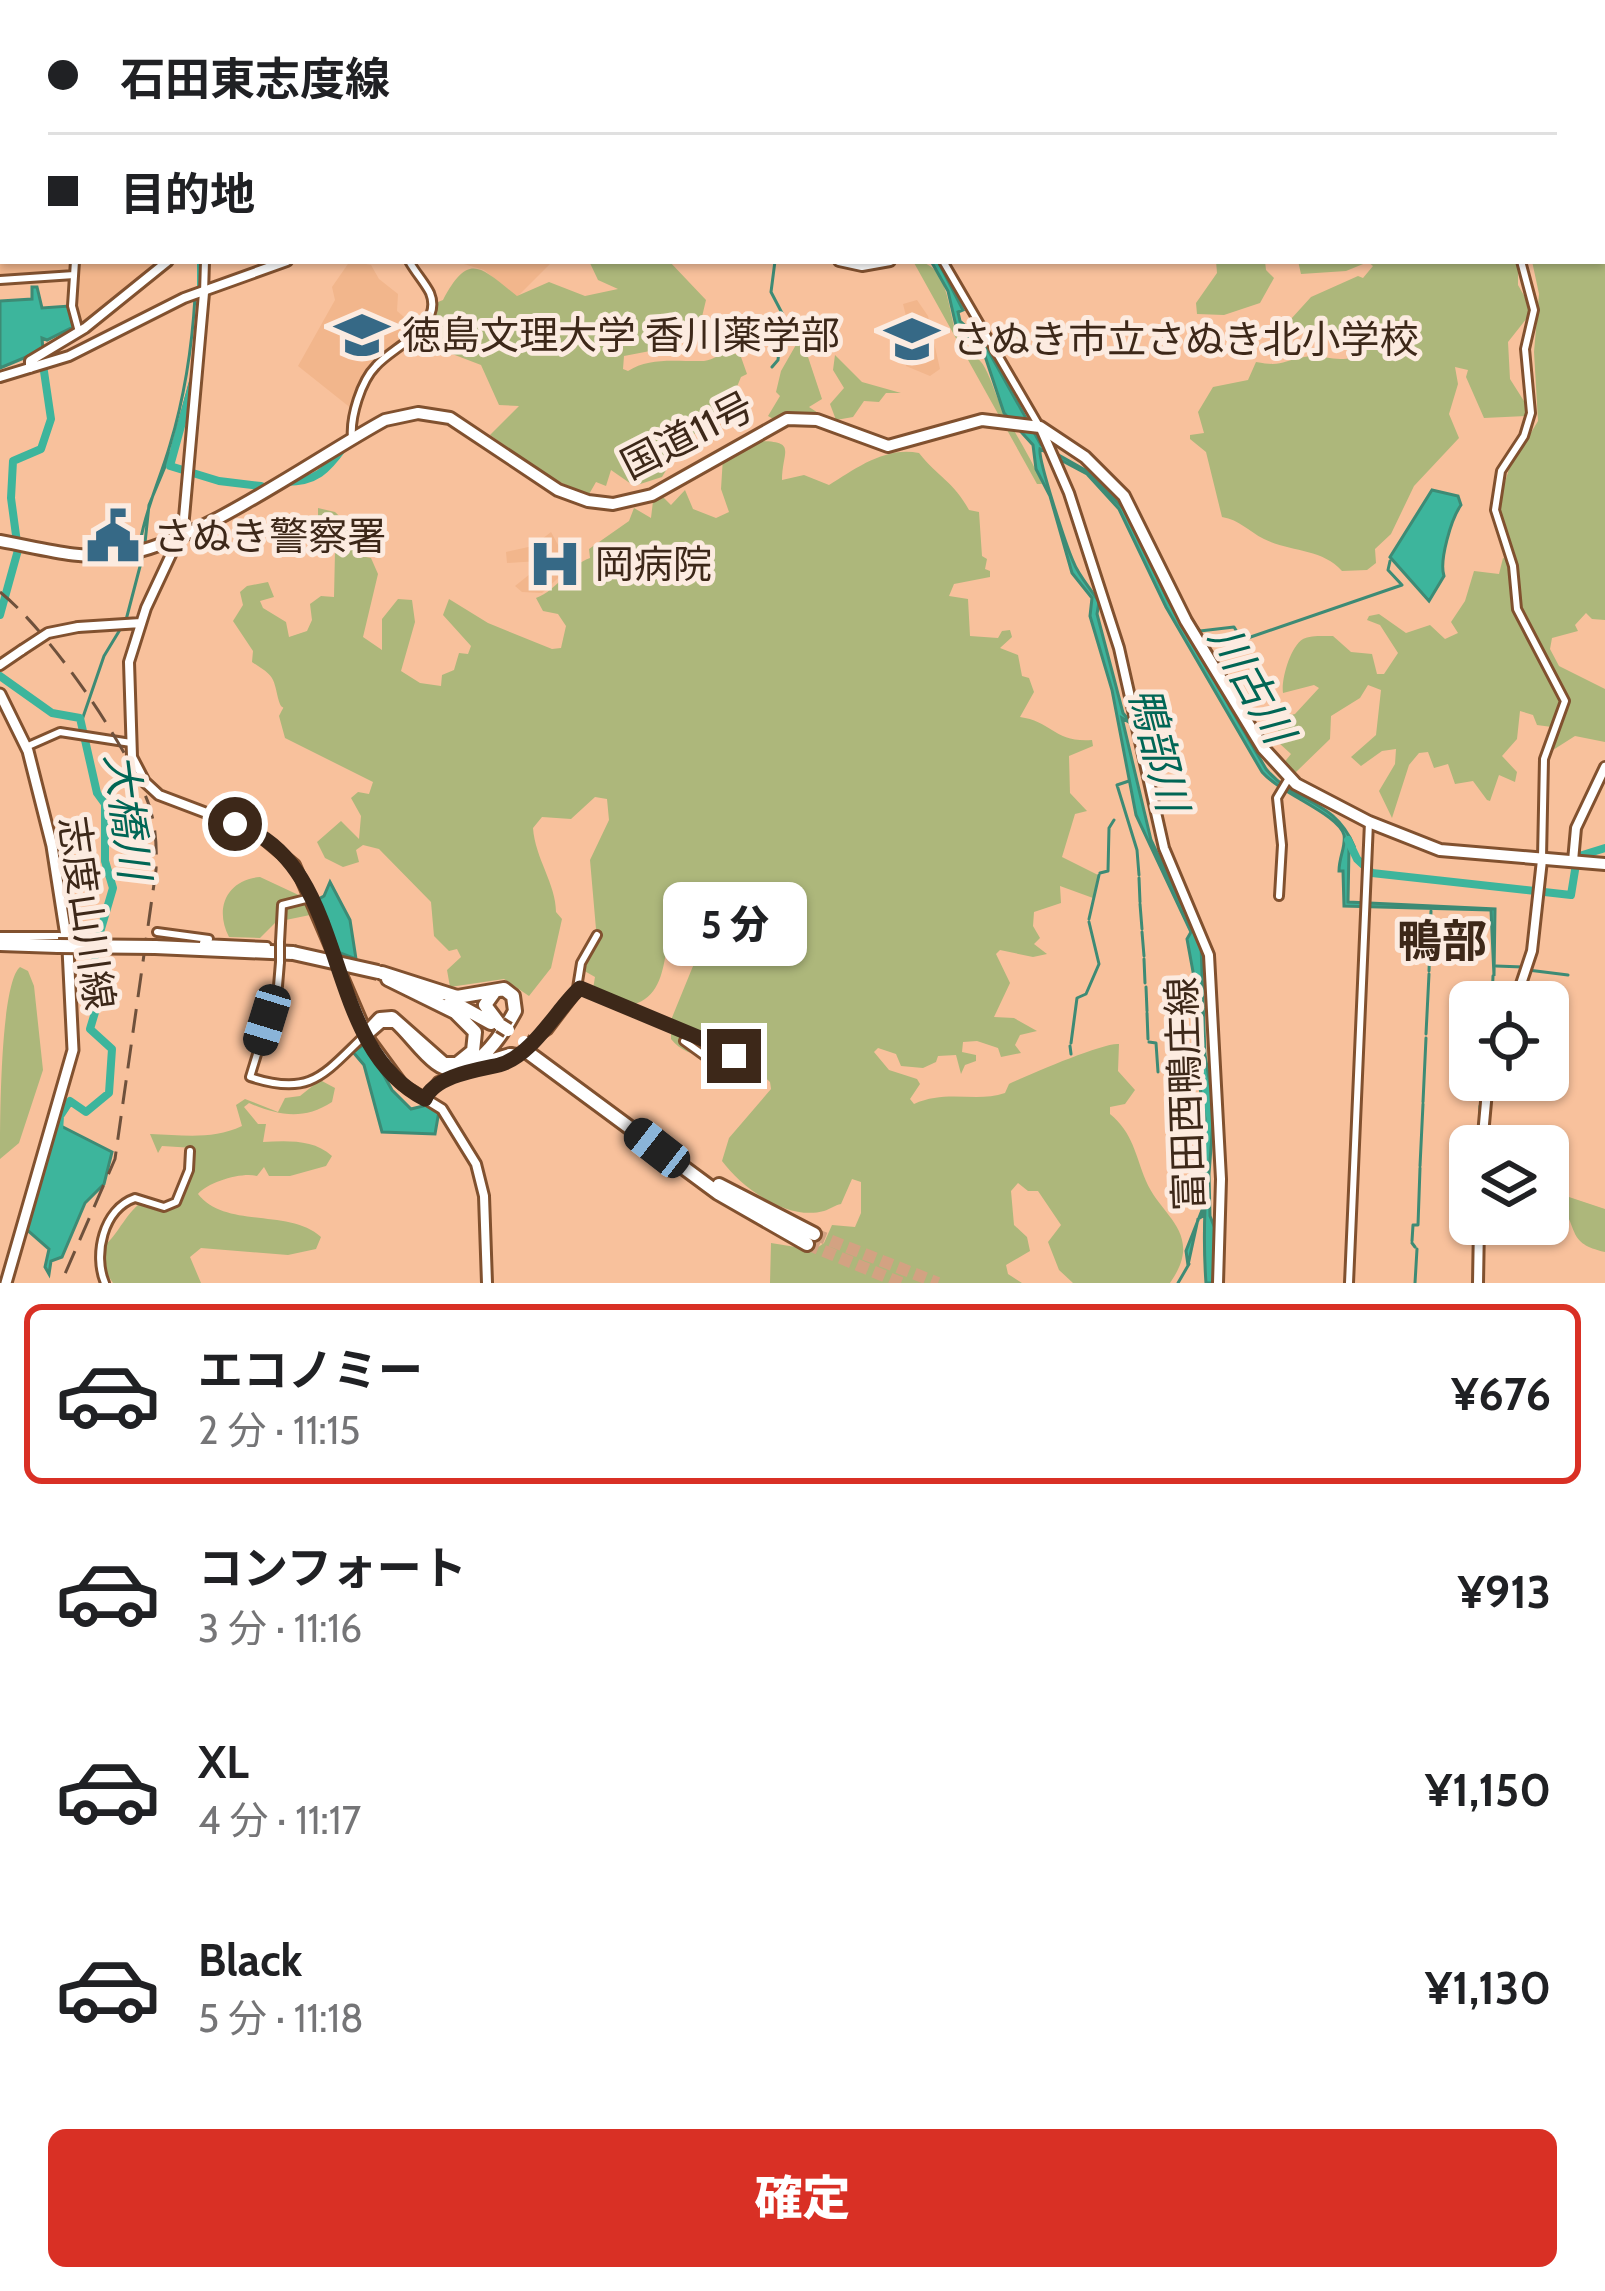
<!DOCTYPE html>
<html lang="ja">
<meta charset="utf-8">
<style>
:root{--surface:#fff;--page:#f2f2f2;--text:#202124;--muted:#757577;--line:#e0e0e0;--accent:#d93025}
body{margin:0;font-family:Cabin,"Noto Sans JP",sans-serif;background:var(--page);color:var(--text);height:100vh;display:flex;flex-direction:column;font-size:45px;white-space:nowrap}
*{box-sizing:border-box;margin:0}
p{font-size:39px;color:var(--muted)}
.icon{flex:none;width:66px;height:66px;fill:none;stroke:currentColor;stroke-width:2;stroke-linecap:round;stroke-linejoin:round}
.map{position:relative;height:1283px;overflow:hidden}
.drawer{display:flex;flex-direction:column;background:var(--surface);flex:1}
.drawer>*{flex:none}
.top-card{position:absolute;left:0px;top:0px;width:1605px;height:264px;box-shadow:0 3px 9px #0004;display:grid;align-content:center;height:264px;padding:0 48px;background:var(--surface)}
.fabs{position:absolute;left:1449px;top:981px;display:grid;gap:24px}
.fabs a{display:grid;place-items:center;width:120px;height:120px;border-radius:18px;background:var(--surface);box-shadow:0 3px 9px #0004;font-size:60px}
.end{position:absolute;width:54px;height:54px;margin:-27px;border:15px solid #3d2819;background:#fff;box-shadow:0 0 0 6px #fff}
.from{border-radius:50%}
.bubble{position:absolute;height:84px;border-radius:18px;background:var(--surface);box-shadow:0 3px 9px #0004;font-size:39px;font-weight:800;line-height:84px;text-align:center}
.car{position:absolute;width:36px;height:72px;margin:-36px -18px;border-radius:15px;box-shadow:0 0 9px 3px #0007;background:linear-gradient(#222 24%,#8ab4d8 0 40%,#222 0 76%,#8ab4d8 0 86%,#222 0)}
.top-card b{display:flex;align-items:center;gap:42px;height:114px;font-size:45px}
.top-card b+b{border-top:3px solid var(--line)}
.top-card i{width:30px;height:30px;background:var(--text)}
ul{padding:21px 0 0;list-style:none}
li{display:flex;align-items:center;gap:36px;height:180px;margin:0 24px 18px;padding:0 24px;border:6px solid transparent;border-radius:18px}
li div{flex:1}
li b{display:block;font-size:45px}
li em{font-style:normal;font-weight:800}
li.selected{border-color:var(--accent)}
li>.icon{width:108px;height:108px;stroke-width:1.5}
.cta{display:flex;gap:24px;margin-top:auto;padding:24px 48px}
.cta a{flex:1;height:138px;border-radius:18px;background:var(--accent);color:#fff;font-size:48px;font-weight:800;line-height:138px;text-align:center}
.map>svg:first-child{display:block}
.built{fill:#f2b68c}
.green{fill:#adb77b}
.water{fill:#3db59c;stroke:#3d8b75;stroke-width:3}
.lines{fill:none;stroke-linecap:round;stroke-linejoin:round}
.stream{stroke:#3d8b75;stroke-width:3}
.river{stroke:#3db59c;stroke-width:8}
.motorway-tunnel{stroke:#d3a282;stroke-width:12;stroke-dasharray:12 6;stroke-linecap:butt}
.tertiary-casing{stroke:#81512f;stroke-width:12}
.secondary-casing{stroke:#81512f;stroke-width:14}
.primary-casing{stroke:#81512f;stroke-width:15}
.trunk-casing{stroke:#81512f;stroke-width:16}
.motorway-casing{stroke:#81512f;stroke-width:18}
.tertiary{stroke:#fff;stroke-width:6}
.secondary{stroke:#fff;stroke-width:8}
.primary{stroke:#fff;stroke-width:9}
.trunk{stroke:#fff;stroke-width:10}
.motorway{stroke:#fff;stroke-width:12}
.rail{stroke:#6f513c;stroke-width:3;stroke-dasharray:24 12;stroke-linecap:butt}
.tertiary-bridge-casing{stroke:#81512f;stroke-width:12;stroke-linecap:butt}
.secondary-bridge-casing{stroke:#81512f;stroke-width:14;stroke-linecap:butt}
.motorway-bridge-casing{stroke:#81512f;stroke-width:18;stroke-linecap:butt}
.tertiary-bridge{stroke:#fff;stroke-width:6}
.secondary-bridge{stroke:#fff;stroke-width:8}
.motorway-bridge{stroke:#fff;stroke-width:12}
.route{stroke:#3d2819;stroke-width:15}
.labels{text-anchor:middle;stroke-width:10;stroke-linejoin:round;paint-order:stroke}
.poi-label{font-size:39px;fill:#3d2819;stroke:#fcebe0;text-anchor:start}
.street-label{font-size:39px;fill:#3d2819;stroke:#fcebe0}
.water-label{font-size:42px;font-style:italic;fill:#016655;stroke:#fcebe0}
.quarter-label{font-size:45px;font-weight:bold;fill:#3d2819;stroke:#fcebe0}
</style>
<div class="map">
<svg width="1605" height="1283" viewBox="0 0 1605 1283">
<rect width="100%" height="100%" fill="#f8c19c"/>
<!-- built -->
<path class="built" d="M3 52V261H163L80 329 74 304 75 274 0 278Z
M350 261 371 265 379 279 398 294 397 311 417 328 376 358 366 372 352 409 298 366 335 300 332 287Z
M454 261H553L517 297 484 270Z
M917 300 928 316 940 369 930 376 906 366 904 352 891 336 908 324 903 304Z
M551 532 570 567 542 593 522 592 515 586 540 566 539 561 507 563 506 552 533 546Z"/>
<!-- green -->
<path class="green" d="M589 261H669L706 300 700 325 669 341 671 347 624 356 623 369 628 371C650 356 681 362 704 361 714 360 721 352 732 352L741 357 747 374 741 377 724 418 713 419 694 434 696 448 677 452 662 477 634 486 611 470 606 486 596 482 588 496 546 475 490 435 519 406 499 405 481 365 434 347 425 331 433 304 443 300C469 251 480 267 517 296L549 282 585 296 618 289 598 280Z
M913 261C952 261 947 319 960 343 966 354 980 356 985 368 992 381 996 397 1003 410 1016 436 1031 457 1042 484H1037Z
M1216 261H1265L1266 270 1274 278 1260 303 1224 315 1197 314 1196 303 1217 273Z
M1298 261H1518V285L1530 306 1527 318 1508 342 1510 379 1529 409 1526 416 1484 418 1466 377 1468 370 1455 367 1458 384 1449 414 1459 438 1414 486 1391 534 1375 549 1376 563 1367 570 1342 571C1322 548 1290 552 1264 539 1248 531 1240 520 1222 517L1206 452 1190 439V435L1204 433 1198 412 1213 387 1248 380 1256 362C1282 367 1282 361 1304 357 1322 354 1336 363 1353 357 1343 334 1316 332 1294 326L1291 319 1311 297 1358 276 1363 278 1373 266 1368 262 1346 271 1301 274Z
M1532 261 1605 262V620L1592 619 1586 613 1575 625 1578 631 1552 638 1550 649 1559 666 1605 689V742L1575 736 1553 750 1550 744 1559 728 1537 725 1533 715 1520 711 1517 739 1502 756 1517 772 1515 782 1499 775 1490 801 1487 800 1473 781 1455 784 1448 764 1434 768 1428 752 1419 753 1409 765 1392 818 1379 791 1395 764 1396 749 1382 751 1361 766 1351 757 1376 735 1381 690 1368 685 1360 698 1331 716 1330 739 1295 773 1282 765 1291 754 1279 743 1277 718 1295 714 1319 688 1314 685 1283 693C1281 680 1290 647 1303 639 1310 635 1325 636 1333 636L1351 652 1372 654 1377 674H1384L1398 653 1380 625 1367 620 1369 616 1379 614 1406 633 1430 625 1445 639 1458 633 1451 622 1465 601 1474 571 1499 574 1503 558 1517 562 1501 520 1500 498 1509 469 1538 421 1534 352 1539 294Z
M801 336 822 399 809 407 832 422 806 414 775 420 768 416 780 396 776 392 781 371Z
M835 355 862 382 901 393H886L879 402 864 401 853 417 836 420 830 404 844 388 833 370Z
M755 441C799 441 782 450 782 480L804 475 829 485C856 468 886 446 919 453 938 477 953 481 969 510L979 512 982 556 987 559 985 569 990 571V577L954 584 949 596 968 599 970 636 998 638 1002 631 1010 630 1012 637 1000 648 1018 655 1022 676 1029 678 1034 692 1020 717C1051 721 1055 743 1092 740L1093 746 1069 756 1070 793 1087 811 1075 814 1062 857 1098 875 1093 898 1060 886 1061 903 1034 912 1033 926 1040 938 1034 944 1047 954 1033 957 1000 950 996 954 1010 983 994 1017 1014 1018 1037 1031 1020 1035 1015 1045 1021 1053 1001 1057 998 1048 977 1041 963 1042 962 1052 976 1055V1061L965 1065 961 1074 956 1055 938 1056 936 1062 923 1068 901 1066 896 1054 878 1048 874 1052 889 1070 917 1079 920 1084 910 1099 914 1104C947 1089 976 1103 1005 1093L1009 1084C1028 1075 1104 1042 1119 1044L1118 1071 1135 1090 1125 1104 1110 1107V1114C1133 1133 1135 1154 1146 1181 1161 1217 1205 1233 1170 1283H1073L1059 1270 1048 1242 1061 1225 1038 1191H1028L1018 1183 1011 1191 1014 1225 1027 1237 1030 1251 1006 1265 1008 1274 1022 1283H770L771 1243 814 1250 824 1243 832 1225 855 1227 861 1213V1182L852 1179 841 1204C835 1205 830 1209 824 1211 787 1221 742 1188 722 1161L729 1138 771 1089 770 1082 734 1049C714 1060 686 1058 671 1039V1020L711 922 712 911 707 904 690 901C651 926 684 1000 622 1007L593 989 595 977 581 969 596 929 590 860 609 820 607 799 595 797 571 819 542 817 533 828C535 858 556 884 556 912L562 919 551 968 529 996 504 979 450 987 447 970 461 957 457 949 449 951 434 936 431 902 379 849 363 845 356 850 359 862 343 867 325 858 317 842 341 821 359 839 361 816 351 798 358 792 369 794 373 782 285 738 279 716C287 700 282 715 278 698 273 675 273 676 252 662L253 651 233 621 243 605 240 592 247 586 268 582 274 597 260 601 263 608 286 622 289 637 307 631 312 620 310 604 321 596 334 597 335 552C318 542 318 527 318 508L335 512 363 539 361 556 371 558 378 574 363 637 382 650V619L398 599 412 600 415 622 401 671 420 683 441 686 442 675 454 670 459 653 468 654 471 646 443 615 449 599 488 623 552 649 561 648 566 626 558 614 543 611 536 598C558 590 569 565 590 558L589 549 629 521 634 508 651 518 653 501 662 496 671 505 685 490 693 509 716 518 729 512 721 489 723 457 748 450Z
M260 877 305 898 310 915 276 922 260 938 229 937C214 908 227 880 260 877Z
M20 967 28 971 34 986 43 1070 19 1143 0 1159C0 1123 0 984 20 967Z
M320 1080 335 1088 332 1102C303 1121 277 1115 249 1103L244 1107 258 1124H266L263 1142C287 1141 313 1139 332 1156L326 1166 290 1176H269L264 1167 257 1176C242 1172 208 1182 198 1194 225 1229 289 1208 321 1237L316 1249 288 1255 201 1248 190 1257 201 1283H113L101 1265 102 1248C121 1232 125 1212 146 1199L166 1208 177 1204 193 1168 194 1148 162 1146 158 1153 150 1134C183 1135 212 1140 242 1126L236 1105 245 1099 278 1112 285 1098 300 1096Z
M1563 1195 1605 1209V1252C1566 1243 1580 1230 1559 1202Z"/>
<!-- water -->
<path class="water" d="M931 261H938L963 310 958 312 960 321 984 343 1041 445 1085 470 1128 513 1167 598 1266 769C1296 805 1334 798 1354 846L1349 848 1348 902 1495 909 1494 976 1491 910 1344 906 1343 871H1339C1339 857 1346 846 1344 835 1339 814 1281 794 1262 772L1166 607 1119 509 1087 474 1040 449C1038 460 1066 545 1073 561 1078 575 1091 589 1099 602L1097 614 1123 713 1132 724 1122 718 1151 840 1201 945 1205 1055 1214 1108 1209 1174 1210 1216 1216 1231 1213 1283H1206C1204 1256 1204 1234 1205 1208L1203 1216 1198 1219 1188 1265 1186 1251 1204 1205 1200 1149 1205 1119 1197 1069 1199 1051 1195 1054 1201 1012 1198 1008 1195 1014 1196 988 1187 939 1191 932 1136 815 1112 690 1090 616 1092 598 1072 573 1050 496 1036 469 1033 445 1004 413 983 350 956 326 948 291Z
M32 287H37L42 308 69 306 73 327 47 340 42 338 43 350 0 368V301L32 299Z
M1432 490 1458 496 1461 505C1451 519 1439 561 1444 576L1429 601 1390 557Z
M330 882 350 920 356 959 332 950 328 921H323L315 901 324 896Z
M366 1043 392 1090 411 1109 427 1105 439 1111 435 1134 382 1132 364 1065 353 1052Z
M59 1125 112 1152 104 1184 85 1203 62 1257 51 1261 49 1274 45 1267 49 1249 26 1229 51 1138Z"/>
<g class="lines">
<!-- stream -->
<path class="stream" d="M707 0 708 3
M195 357 199 287
M772 367 778 360 783 315 771 292 775 261
M140 543C146 507 160 480 170 445 185 395 192 349 195 297
M145 543 149 505 172 450 193 372
M1189 618 1200 631 1234 627 1242 640 1402 585 1388 570 1390 561
M126 620 143 555
M82 720 104 656 121 628
M1129 781 1117 785 1137 850 1139 875
M1100 873 1108 871 1109 828 1114 820
M1139 878 1140 902
M1140 904 1142 929
M1089 919 1099 875
M1142 932 1144 956
M1144 959 1145 983
M1496 966 1523 967
M1528 970 1568 975
M1429 971 1431 911
M1146 987 1147 1011
M1492 1002 1493 976
M1147 1013 1148 1039
M1426 1034 1429 974
M1149 1042 1156 1043 1158 1072
M1071 1043 1077 998 1086 994 1099 964 1089 922
M1070 1046 1071 1054
M1423 1102 1426 1038
M1481 1104 1484 1080
M1487 1132 1512 1136
M1479 1134 1480 1106
M1515 1136 1539 1137
M1544 1139 1551 1141
M1420 1166 1423 1104
M1412 1241 1413 1225H1418L1420 1168
M1412 1243 1415 1247
M1473 1244 1474 1224
M1178 1283 1189 1264
M1415 1283 1417 1249"/>
<!-- river -->
<path class="river" d="M1322 2 1327 0
M201 298V261
M194 379 170 466 219 481 261 486
M286 482C316 482 327 470 343 448
M0 615 18 550 11 498 13 461 41 449 51 419 41 351
M0 676 52 713 80 718 97 793 105 804V861L113 888 98 939
M1348 840 1357 859 1372 873 1571 895 1576 864
M1576 857 1605 848
M59 1131 60 1116 70 1101 86 1112 109 1093 112 1049 90 1029 96 1009 87 992 94 980 95 955"/>
<!-- motorway-tunnel -->
<path class="motorway-tunnel" d="M814 1234 938 1283
M807 1244 901 1283"/>
<defs>
<path id="tertiary" d="M1469 0 1471 3
M0 52 3 49
M0 246H3
M75 261 72 306 79 332
M943 261 1038 424
M1521 261 1534 310 1525 349 1531 413 1524 436 1501 471 1495 510 1513 566 1517 609 1565 701 1544 759 1542 858
M0 280 74 275
M204 293 205 261
M352 438C350 417 361 381 376 366 392 347 444 327 430 293 425 283 415 272 409 261
M26 747 60 732 131 743
M1279 896 1282 845 1277 798 1289 778
M157 932 209 939
M0 936H59L80 941
M280 942 282 905 310 898
M203 943 267 946
M280 962 278 986 250 1077C311 1097 323 1075 365 1035
M577 988 581 963 597 935
M529 1043 548 1030 580 988 731 1051 733 1056 724 1070 684 1041
M425 1098 438 1081 505 1063
M105 1283C93 1255 103 1209 135 1198L164 1207 176 1202 189 1170 190 1151
M1349 1283 1369 822"/>
<path id="secondary" d="M456 0 457 3
M1315 3 1319 0
M839 261 862 266 890 261
M204 293 183 529 146 608 129 662 132 757 145 782 159 795 254 831 295 865 370 1040 403 1085 442 1109 476 1164 484 1196 487 1283
M30 368V361L85 328 168 261
M0 377 69 356 184 298 287 261
M1042 431 1069 493 1119 648 1164 848 1209 955 1221 1179 1218 1283
M78 627 141 623
M0 665 22 650
M1573 861 1576 828 1605 767
M1515 1002 1532 951 1542 860
M1482 1146 1488 1080
M1478 1283 1479 1224"/>
<path id="primary" d="M0 694 28 751 52 846 68 949 73 1050 6 1283"/>
<path id="trunk" d="M0 541C40 548 79 560 120 555 194 546 315 458 385 420L418 413 450 418 558 490 588 501 613 504 652 495 787 419 817 420 888 446 982 420 1040 427 1085 457 1124 496 1186 621 1263 748 1296 784 1369 822 1440 850 1605 864"/>
<path id="motorway" d="M0 944 58 946
M155 947 293 953
M382 973 457 997 504 989 513 996 515 1011C502 1035 469 1088 436 1063 421 1052 410 1034 395 1021H381L366 1034 380 1019 392 1018 444 1064H457L473 1051 475 1032 455 1012 388 979
M495 991 485 1005 500 1025
M451 1001 491 1023
M526 1051 718 1193 807 1244
M477 1065 510 1055
M719 1185 814 1234"/>
</defs>
<!-- tertiary casing -->
<use href="#tertiary" class="tertiary-casing"/>
<!-- secondary casing -->
<use href="#secondary" class="secondary-casing"/>
<!-- primary casing -->
<use href="#primary" class="primary-casing"/>
<!-- trunk casing -->
<use href="#trunk" class="trunk-casing"/>
<!-- motorway casing -->
<use href="#motorway" class="motorway-casing"/>
<!-- tertiary -->
<use href="#tertiary" class="tertiary"/>
<!-- secondary -->
<use href="#secondary" class="secondary"/>
<!-- primary -->
<use href="#primary" class="primary"/>
<!-- trunk -->
<use href="#trunk" class="trunk"/>
<!-- motorway -->
<use href="#motorway" class="motorway"/>
<!-- rail -->
<path class="rail" d="M0 592C49 631 128 746 149 805 156 827 157 848 156 870L115 1159 61 1283"/>
<defs>
<path id="tertiary-bridge" d="M280 962V942"/>
<path id="secondary-bridge" d="M22 650 48 633 78 627"/>
<path id="motorway-bridge" d="M58 946 155 947
M293 953 378 972
M500 1025 508 1030
M524 1042 531 1046
M510 1055 517 1056"/>
</defs>
<!-- tertiary-bridge casing -->
<use href="#tertiary-bridge" class="tertiary-bridge-casing"/>
<!-- secondary-bridge casing -->
<use href="#secondary-bridge" class="secondary-bridge-casing"/>
<!-- motorway-bridge casing -->
<use href="#motorway-bridge" class="motorway-bridge-casing"/>
<!-- tertiary-bridge -->
<use href="#tertiary-bridge" class="tertiary-bridge"/>
<!-- secondary-bridge -->
<use href="#secondary-bridge" class="secondary-bridge"/>
<!-- motorway-bridge -->
<use href="#motorway-bridge" class="motorway-bridge"/>
</g>
<g class="lines">
<!-- route -->
<path class="route" d="M235 824C354 864 317 1044 425 1099 435 1076 476 1070 499 1065 533 1056 558 1007 580 988L731 1051 734 1056"/>
</g>
<!-- icons -->
<defs>
<symbol id="university-bare" viewBox="-9 -9 18 18"><path d="M0-5L7-2L0 1L-7-2ZM-4 1L0 2.5L4 1V4Q0 6-4 4Z" fill="#366986" stroke="#fcebe0" stroke-width="2.5" paint-order="stroke"/></symbol>
<symbol id="school-bare" viewBox="-9 -9 18 18"><path d="M0-5L7-2L0 1L-7-2ZM-4 1L0 2.5L4 1V4Q0 6-4 4Z" fill="#366986" stroke="#fcebe0" stroke-width="2.5" paint-order="stroke"/></symbol>
<symbol id="civic-bare" viewBox="-9 -9 18 18"><path d="M-.6-6.5H3V-4.5H.6V-3L4-1V1h2V6H-6V1h2V-1L-.6-3ZM-1.2 2.5V6h2.4V2.5Z" fill="#366986" stroke="#fcebe0" stroke-width="2.5" paint-order="stroke"/></symbol>
<symbol id="hospital-bare" viewBox="-9 -9 18 18"><path d="M-5-5h3v3.5h4V-5h3V5h-3V1.5h-4V5h-3Z" fill="#366986" stroke="#fcebe0" stroke-width="2.5" paint-order="stroke"/></symbol>
</defs>
<g fill-rule="evenodd">
<use href="#university-bare" x="324" y="297" width="76" height="76"/>
<use href="#school-bare" x="874" y="301" width="76" height="76"/>
<use href="#civic-bare" x="75" y="498" width="76" height="76"/>
<use href="#hospital-bare" x="517" y="526" width="76" height="76"/>
</g>
<g class="labels">
<!-- poi labels -->
<g class="poi-label">
<text x="402" y="349">徳島文理大学 香川薬学部</text>
<text x="952" y="353">さぬき市立さぬき北小学校</text>
<text x="153" y="550">さぬき警察署</text>
<text x="595" y="578">岡病院</text>
</g>
<!-- street labels -->
<g class="street-label">
<text transform="translate(687 435) rotate(-27)" y="14">国道11号</text>
<text transform="translate(87 913) rotate(82)" y="14">志度山川線</text>
<text transform="translate(1185 1094) rotate(-92)" y="14">富田西鴨庄線</text>
</g>
<!-- water labels -->
<g class="water-label">
<text transform="translate(1252 684) rotate(61)" y="15">川古川</text>
<text transform="translate(1159 749) rotate(76)" y="15">鴨部川</text>
<text transform="translate(128 816) rotate(83)" y="15">大橋川</text>
</g>
<!-- quarter labels -->
<g class="quarter-label">
<text x="1442" y="957">鴨部</text>
</g>
</g>
</svg>
<div class="fabs">
<a><svg class="icon" aria-label="locate" viewBox="0 0 24 24"><circle cx="12" cy="12" r="6"/><path d="M12 2v4M12 18v4M2 12h4M18 12h4"/></svg></a>
<a><svg class="icon" aria-label="layers" viewBox="0 0 24 24"><path d="M12 4l9 5-9 5-9-5zM3 14l9 5 9-5"/></svg></a>
</div>
<i class="end from" style="left:235px;top:824px"></i>
<i class="end" style="left:734px;top:1056px"></i>
<div class="bubble" style="left:663px;top:882px;width:144px">5 分</div>
<i class="car" style="left:267px;top:1020px;rotate:197deg"></i>
<i class="car" style="left:657px;top:1148px;rotate:308deg"></i>
<div class="top-card">
<b><i class="from"></i>石田東志度線</b>
<b><i></i>目的地</b>
</div>
</div>
<section class="drawer">
<ul>
<li class="selected"><svg class="icon" aria-label="car" viewBox="0 0 24 24"><path d="M5 17H2v-5l4-1 3-4h7l3 4 3 1v5h-3M9 17h6M6 11h13"/><circle cx="7" cy="17" r="2"/><circle cx="17" cy="17" r="2"/></svg><div><b>エコノミー</b><p>2 分 · 11:15</p></div><em>¥676</em></li>
<li><svg class="icon" aria-label="car" viewBox="0 0 24 24"><path d="M5 17H2v-5l4-1 3-4h7l3 4 3 1v5h-3M9 17h6M6 11h13"/><circle cx="7" cy="17" r="2"/><circle cx="17" cy="17" r="2"/></svg><div><b>コンフォート</b><p>3 分 · 11:16</p></div><em>¥913</em></li>
<li><svg class="icon" aria-label="car" viewBox="0 0 24 24"><path d="M5 17H2v-5l4-1 3-4h7l3 4 3 1v5h-3M9 17h6M6 11h13"/><circle cx="7" cy="17" r="2"/><circle cx="17" cy="17" r="2"/></svg><div><b>XL</b><p>4 分 · 11:17</p></div><em>¥1,150</em></li>
<li><svg class="icon" aria-label="car" viewBox="0 0 24 24"><path d="M5 17H2v-5l4-1 3-4h7l3 4 3 1v5h-3M9 17h6M6 11h13"/><circle cx="7" cy="17" r="2"/><circle cx="17" cy="17" r="2"/></svg><div><b>Black</b><p>5 分 · 11:18</p></div><em>¥1,130</em></li>
</ul>
<div class="cta"><a>確定</a></div>
</section>
